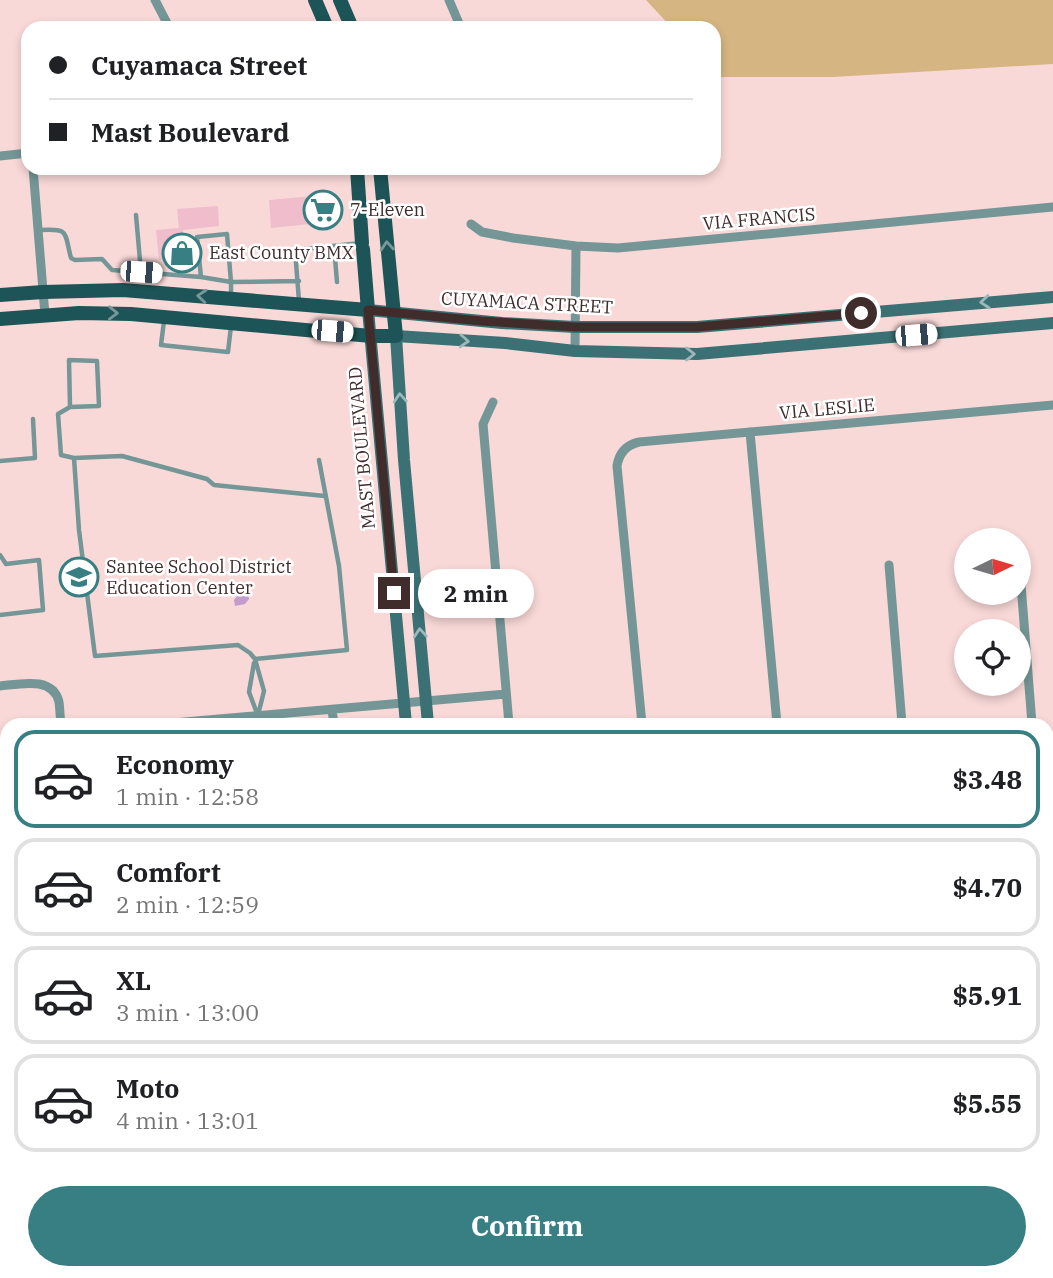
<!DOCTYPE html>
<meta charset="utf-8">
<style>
:root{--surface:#fff;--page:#f2f2f2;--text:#202124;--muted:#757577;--line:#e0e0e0;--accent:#377f83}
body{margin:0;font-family:"IBM Plex Serif",serif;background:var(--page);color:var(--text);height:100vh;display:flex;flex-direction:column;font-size:26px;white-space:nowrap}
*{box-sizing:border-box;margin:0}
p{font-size:23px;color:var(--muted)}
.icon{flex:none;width:38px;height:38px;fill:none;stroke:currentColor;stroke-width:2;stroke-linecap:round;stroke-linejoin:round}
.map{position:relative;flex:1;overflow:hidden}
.details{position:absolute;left:0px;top:718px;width:1054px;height:562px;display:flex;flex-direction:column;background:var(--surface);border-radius:21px 21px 0 0;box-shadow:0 4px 10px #0003}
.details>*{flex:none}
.guide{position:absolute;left:21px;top:21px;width:700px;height:154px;border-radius:21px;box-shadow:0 4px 10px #0003;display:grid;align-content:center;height:154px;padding:0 28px;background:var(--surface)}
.needle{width:46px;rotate:85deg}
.controls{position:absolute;left:954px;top:528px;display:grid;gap:14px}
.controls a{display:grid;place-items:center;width:77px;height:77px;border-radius:50%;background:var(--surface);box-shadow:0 4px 10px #0003;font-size:35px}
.end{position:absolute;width:32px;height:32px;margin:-16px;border:9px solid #412c2c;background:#fff;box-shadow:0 0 0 4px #fff}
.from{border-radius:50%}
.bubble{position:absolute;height:49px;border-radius:24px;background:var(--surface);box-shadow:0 4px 10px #0003;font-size:23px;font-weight:700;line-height:49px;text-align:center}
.car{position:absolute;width:21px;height:42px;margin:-21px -10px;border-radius:9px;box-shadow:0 0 5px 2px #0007;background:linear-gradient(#fff 24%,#345 0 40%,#fff 0 76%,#345 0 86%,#fff 0)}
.guide b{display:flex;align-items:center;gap:24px;height:66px;font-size:26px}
.guide b+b{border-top:2px solid var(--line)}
.guide i{width:18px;height:18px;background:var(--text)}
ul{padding:12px 0 0;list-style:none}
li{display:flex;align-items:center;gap:21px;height:98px;margin:0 14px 10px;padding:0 14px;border:4px solid var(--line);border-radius:21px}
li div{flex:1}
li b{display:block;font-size:26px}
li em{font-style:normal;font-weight:700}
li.active{border-color:var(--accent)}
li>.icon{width:63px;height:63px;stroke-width:1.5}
.action{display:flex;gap:14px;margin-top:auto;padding:14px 28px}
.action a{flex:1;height:80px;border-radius:42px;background:var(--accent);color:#fff;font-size:28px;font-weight:700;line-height:80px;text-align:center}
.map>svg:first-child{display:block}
.green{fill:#d5b582}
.water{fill:#c49bcd}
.building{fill:#efbdcb}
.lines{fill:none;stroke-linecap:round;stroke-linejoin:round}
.lane{stroke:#749697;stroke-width:4.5}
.street{stroke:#749697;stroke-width:9}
.secondary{stroke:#3b7174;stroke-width:12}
.primary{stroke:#1d5457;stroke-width:14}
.oneway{stroke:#77989a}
.oneway2{stroke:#9db8ba}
.route{stroke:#412c2c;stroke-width:9}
.labels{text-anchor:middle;stroke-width:5;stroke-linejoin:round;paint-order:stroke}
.poi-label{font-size:18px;fill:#412c2c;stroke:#fff;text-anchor:start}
.street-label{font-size:18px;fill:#412c2c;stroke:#fff}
</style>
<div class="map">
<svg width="1053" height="1278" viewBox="0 0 1053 1278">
<rect width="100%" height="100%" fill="#f9d9d8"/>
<!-- green -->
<path class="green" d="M646 0H1053V64L833 77H715L714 28H672Z"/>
<!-- water -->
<path class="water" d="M246 582 249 599 245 604 235 606 234 600 238 595 235 584Z"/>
<!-- building -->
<path class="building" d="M336 194 339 221 271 228 269 200Z
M218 206 219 226 183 230 185 258 159 260 156 230 179 228 177 209Z"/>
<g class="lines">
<!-- lane -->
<path class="lane" d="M136 215 141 272
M40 230C70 228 64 232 71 258L75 260 102 259 112 270 201 277
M227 234 231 282 201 277 197 237Z
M334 246 337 282
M231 298V282L299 281
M299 301 295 250 361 243
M164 321 161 345 228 352 231 326
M70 407 99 406 97 361 69 360 70 407 58 414 61 455 74 458 122 456 207 479 214 485 325 496
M74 458 79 530 95 656 238 645 250 653 255 659 264 691 258 715
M0 461 35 458 33 419
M0 555 6 564 39 560 43 610 0 615
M255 659 347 650 339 566 319 460
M254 663 249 692 258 716
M787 1272V1278"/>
<!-- street -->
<path class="street" d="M155 0 168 25V28
M449 0 461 28
M0 156 28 153
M33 168 45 315
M471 224 482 232 513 238 576 246 618 248 1053 207
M575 351 576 246
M493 402 483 424 509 724
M750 432 777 724
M1019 559 1032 724
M889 565 902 724
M0 686C20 684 53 676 59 702 60 709 60 717 61 724
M332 710 334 724
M162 724 506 694
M642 724 617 466C619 453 626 445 639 442L1053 405
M1046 740H1053
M0 937 7 940
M1046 1153H1053
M0 1241 7 1240
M112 1272V1278
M189 1272V1278
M702 1272V1278
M885 1272 886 1278
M992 1272 993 1278"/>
<!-- secondary -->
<path class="secondary" d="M406 724 368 310 502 323 575 327H697L1053 297
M428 724 404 460 396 336 505 343 575 351 697 354 1053 323
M1046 900 1053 898
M454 1272V1278
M474 1272 475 1278"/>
<!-- primary -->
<path class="primary" d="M315 0 327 28
M340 0 352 28
M357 168 362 243
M0 295 43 292 123 290 368 310 363 249
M0 319 79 313 131 314 371 336H396L380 168"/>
</g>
<!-- one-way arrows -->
<defs><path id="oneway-chevron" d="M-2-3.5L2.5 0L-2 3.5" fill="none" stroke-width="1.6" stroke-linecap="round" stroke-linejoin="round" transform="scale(1.75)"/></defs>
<g class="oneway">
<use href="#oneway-chevron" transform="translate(387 246) rotate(-95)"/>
<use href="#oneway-chevron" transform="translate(202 296) rotate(-175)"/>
<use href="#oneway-chevron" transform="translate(113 313) rotate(1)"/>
</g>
<g class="oneway2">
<use href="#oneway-chevron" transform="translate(985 302) rotate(175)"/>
<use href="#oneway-chevron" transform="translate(464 341) rotate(3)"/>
<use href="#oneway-chevron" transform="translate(690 354)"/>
<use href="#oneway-chevron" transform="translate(400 398) rotate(-94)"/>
<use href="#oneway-chevron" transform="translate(420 633) rotate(-95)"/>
</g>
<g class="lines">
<!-- route -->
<path class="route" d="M394 593 368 310 481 321 575 327H697L861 313"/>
</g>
<!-- icons -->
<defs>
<symbol id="supermarket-ring" viewBox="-11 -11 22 22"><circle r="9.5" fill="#fff" stroke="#377f83" stroke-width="1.5"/><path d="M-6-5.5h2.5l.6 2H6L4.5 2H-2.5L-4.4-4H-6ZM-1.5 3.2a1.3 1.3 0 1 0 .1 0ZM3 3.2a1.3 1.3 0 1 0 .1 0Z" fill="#377f83"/></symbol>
<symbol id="shop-ring" viewBox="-11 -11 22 22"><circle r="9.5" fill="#fff" stroke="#377f83" stroke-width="1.5"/><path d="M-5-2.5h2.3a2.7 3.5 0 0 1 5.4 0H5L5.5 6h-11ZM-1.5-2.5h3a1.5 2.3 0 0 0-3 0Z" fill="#377f83"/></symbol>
<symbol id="school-ring" viewBox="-11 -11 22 22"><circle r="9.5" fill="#fff" stroke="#377f83" stroke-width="1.5"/><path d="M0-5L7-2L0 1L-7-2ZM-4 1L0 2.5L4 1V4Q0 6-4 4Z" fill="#377f83"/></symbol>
</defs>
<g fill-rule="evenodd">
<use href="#supermarket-ring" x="301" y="188" width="44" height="44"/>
<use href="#shop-ring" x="160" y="231" width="44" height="44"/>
<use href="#school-ring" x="57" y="555" width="44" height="44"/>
</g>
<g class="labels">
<!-- poi labels -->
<g class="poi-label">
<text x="350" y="216">7-Eleven</text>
<text x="209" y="259">East County BMX</text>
<text x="106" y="573">Santee School District<tspan x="106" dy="21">Education Center</tspan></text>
</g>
<!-- street labels -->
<g class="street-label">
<text transform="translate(759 219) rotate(-5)" y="6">VIA FRANCIS</text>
<text transform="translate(527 303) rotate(3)" y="6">CUYAMACA STREET</text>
<text transform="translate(827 409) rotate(-5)" y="6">VIA LESLIE</text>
<text transform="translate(362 448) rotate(-95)" y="6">MAST BOULEVARD</text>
</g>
</g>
</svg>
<div class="controls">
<a><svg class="needle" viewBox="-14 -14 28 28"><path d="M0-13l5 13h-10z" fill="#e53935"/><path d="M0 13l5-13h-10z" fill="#757577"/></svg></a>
<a><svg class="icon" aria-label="locate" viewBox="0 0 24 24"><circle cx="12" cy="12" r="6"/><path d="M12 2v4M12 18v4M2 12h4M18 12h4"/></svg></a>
</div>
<i class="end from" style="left:861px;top:313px"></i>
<i class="end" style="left:394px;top:593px"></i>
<div class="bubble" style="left:418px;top:569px;width:116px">2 min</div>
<i class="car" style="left:141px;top:272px;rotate:94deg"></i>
<i class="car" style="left:332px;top:331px;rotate:95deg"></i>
<i class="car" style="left:916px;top:335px;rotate:85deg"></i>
<div class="guide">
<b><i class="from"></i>Cuyamaca Street</b>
<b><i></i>Mast Boulevard</b>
</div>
<section class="details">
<ul>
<li class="active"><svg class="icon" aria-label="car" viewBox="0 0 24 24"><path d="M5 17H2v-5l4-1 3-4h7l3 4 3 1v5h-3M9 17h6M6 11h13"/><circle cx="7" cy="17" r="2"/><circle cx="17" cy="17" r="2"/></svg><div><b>Economy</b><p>1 min · 12:58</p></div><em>$3.48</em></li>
<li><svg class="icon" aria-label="car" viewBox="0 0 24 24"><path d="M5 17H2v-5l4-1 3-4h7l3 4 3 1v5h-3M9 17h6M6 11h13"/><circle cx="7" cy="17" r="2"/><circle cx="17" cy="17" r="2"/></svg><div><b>Comfort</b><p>2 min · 12:59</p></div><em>$4.70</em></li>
<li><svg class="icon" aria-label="car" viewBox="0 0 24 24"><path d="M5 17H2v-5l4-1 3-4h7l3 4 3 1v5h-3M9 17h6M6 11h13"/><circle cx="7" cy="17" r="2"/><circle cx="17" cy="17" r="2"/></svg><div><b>XL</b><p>3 min · 13:00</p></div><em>$5.91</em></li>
<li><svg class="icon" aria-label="car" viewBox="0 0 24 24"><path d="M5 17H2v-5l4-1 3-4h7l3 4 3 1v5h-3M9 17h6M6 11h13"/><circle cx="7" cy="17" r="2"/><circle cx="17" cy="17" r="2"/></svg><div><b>Moto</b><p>4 min · 13:01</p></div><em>$5.55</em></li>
</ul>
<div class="action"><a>Confirm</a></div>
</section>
</div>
